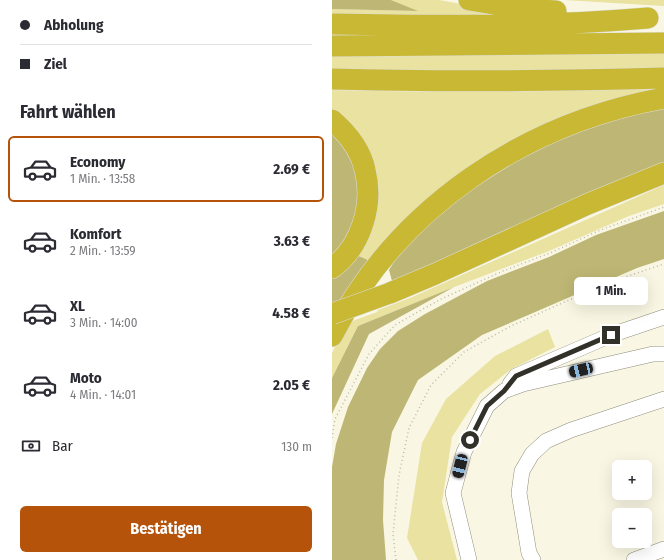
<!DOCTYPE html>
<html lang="de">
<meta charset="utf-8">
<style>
:root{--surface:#fff;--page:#f7f7f7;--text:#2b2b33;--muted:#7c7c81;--line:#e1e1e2;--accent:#b45309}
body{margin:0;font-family:"Fira Sans Condensed",sans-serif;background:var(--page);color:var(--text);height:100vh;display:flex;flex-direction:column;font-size:15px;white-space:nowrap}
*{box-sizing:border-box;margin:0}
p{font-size:13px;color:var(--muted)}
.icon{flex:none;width:22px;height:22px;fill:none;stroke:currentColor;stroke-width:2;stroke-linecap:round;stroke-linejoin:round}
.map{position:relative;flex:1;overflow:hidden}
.details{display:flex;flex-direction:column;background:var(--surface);width:332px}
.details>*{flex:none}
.guide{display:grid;align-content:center;height:88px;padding:0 20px;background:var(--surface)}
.controls{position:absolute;left:280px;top:460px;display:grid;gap:8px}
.controls a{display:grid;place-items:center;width:40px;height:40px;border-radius:6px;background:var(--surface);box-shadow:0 4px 16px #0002;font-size:20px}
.end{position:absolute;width:18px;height:18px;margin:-9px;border:5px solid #313129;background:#fff;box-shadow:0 0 0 2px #fff}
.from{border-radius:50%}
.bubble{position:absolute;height:28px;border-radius:6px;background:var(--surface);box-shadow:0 4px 16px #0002;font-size:13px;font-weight:700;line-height:28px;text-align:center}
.car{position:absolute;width:12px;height:24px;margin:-12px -6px;border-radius:5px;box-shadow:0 0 3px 1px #0007;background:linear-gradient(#222 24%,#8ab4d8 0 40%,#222 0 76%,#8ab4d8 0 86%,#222 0)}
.guide b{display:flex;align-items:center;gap:14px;height:38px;font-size:15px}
.guide b+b{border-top:1px solid var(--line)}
.guide i{width:10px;height:10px;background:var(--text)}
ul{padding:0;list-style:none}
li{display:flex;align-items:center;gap:12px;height:66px;margin:0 8px 6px;padding:0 12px;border:2px solid transparent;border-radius:6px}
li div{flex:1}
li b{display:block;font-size:15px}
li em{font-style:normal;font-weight:700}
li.selected{border-color:var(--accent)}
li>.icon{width:36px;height:36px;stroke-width:1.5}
h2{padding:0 20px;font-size:18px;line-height:48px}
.pay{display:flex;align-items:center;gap:10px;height:44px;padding:0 20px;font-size:15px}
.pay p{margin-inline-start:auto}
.primary-button{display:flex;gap:8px;margin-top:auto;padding:8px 20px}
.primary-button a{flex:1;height:46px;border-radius:6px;background:var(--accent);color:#fff;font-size:16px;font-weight:700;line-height:46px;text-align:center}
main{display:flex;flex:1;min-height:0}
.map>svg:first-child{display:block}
.green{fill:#e9e2a0}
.forest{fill:#beb674}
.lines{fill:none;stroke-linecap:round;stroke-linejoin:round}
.minor-casing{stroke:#8f8d7b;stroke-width:16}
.highway-casing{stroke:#dededd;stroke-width:22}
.path{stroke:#bbb9a9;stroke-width:1.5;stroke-dasharray:1 3;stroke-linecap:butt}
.minor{stroke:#fff;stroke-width:15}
.highway{stroke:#c8b833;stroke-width:21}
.highway-bridge-casing{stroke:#dededd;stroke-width:22;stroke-linecap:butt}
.highway-bridge{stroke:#c8b833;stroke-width:21}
.route{stroke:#313129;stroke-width:5}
</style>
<main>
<section class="details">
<div class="guide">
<b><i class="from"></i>Abholung</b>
<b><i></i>Ziel</b>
</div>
<h2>Fahrt wählen</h2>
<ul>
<li class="selected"><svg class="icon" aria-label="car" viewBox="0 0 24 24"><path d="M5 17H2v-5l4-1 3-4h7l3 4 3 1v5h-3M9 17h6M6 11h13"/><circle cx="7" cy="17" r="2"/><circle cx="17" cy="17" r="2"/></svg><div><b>Economy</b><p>1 Min. · 13:58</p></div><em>2.69 €</em></li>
<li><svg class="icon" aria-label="car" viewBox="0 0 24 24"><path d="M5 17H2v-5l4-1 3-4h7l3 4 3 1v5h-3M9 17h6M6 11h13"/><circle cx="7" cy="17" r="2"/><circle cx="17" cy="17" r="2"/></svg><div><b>Komfort</b><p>2 Min. · 13:59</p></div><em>3.63 €</em></li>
<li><svg class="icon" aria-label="car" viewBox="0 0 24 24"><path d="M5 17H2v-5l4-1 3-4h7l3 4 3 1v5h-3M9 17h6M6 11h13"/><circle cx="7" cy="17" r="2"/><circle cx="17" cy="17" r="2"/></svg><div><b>XL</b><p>3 Min. · 14:00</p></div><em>4.58 €</em></li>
<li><svg class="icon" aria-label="car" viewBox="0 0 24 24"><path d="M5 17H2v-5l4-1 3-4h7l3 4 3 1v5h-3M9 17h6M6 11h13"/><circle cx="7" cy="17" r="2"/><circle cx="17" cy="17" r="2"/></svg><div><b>Moto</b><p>4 Min. · 14:01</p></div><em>2.05 €</em></li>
</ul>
<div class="pay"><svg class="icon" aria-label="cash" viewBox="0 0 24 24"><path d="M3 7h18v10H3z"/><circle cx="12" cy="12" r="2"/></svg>Bar<p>130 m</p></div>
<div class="primary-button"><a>Bestätigen</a></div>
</section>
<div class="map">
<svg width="332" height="560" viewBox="0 0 332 560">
<rect width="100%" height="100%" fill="#f9f7e3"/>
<!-- green -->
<path class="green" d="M59 0H107L146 7 190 18 0 15V9L85 11Z
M232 0H332V6Z
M332 50V71L0 73V54Z
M332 88 43 263 22 254 0 115V90C111 93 221 92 332 88Z
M332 185V204L297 216 217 251 122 287 26 326 0 378V353L15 323 45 312 46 310 78 298Z
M216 329 223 347 178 370 148 394 120 437 110 502 125 560H86L75 538 90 443 114 399 163 356Z"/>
<!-- forest -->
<path class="forest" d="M0 0H59L86 11 0 9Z
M332 105V168L60 281 57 270 73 243 158 174 247 129Z
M0 127 25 162 28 212 0 261Z
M332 211V259L305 268 150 335 86 380 60 432 52 480 51 520 54 560H0V467L4 444 16 407 35 368 48 349 66 331 93 314 155 281 217 257 264 235Z
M22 254 43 263 17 297 0 303V276Z
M122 287 37 334 0 414V378L26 326Z"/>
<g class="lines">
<defs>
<path id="minor" d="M178 384 184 376 279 335 332 317
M137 560 121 493 132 452 155 406 172 391 191 384 321 354H332
M201 560 197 553 187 493 190 471 200 454 214 441 239 430 332 399
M302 560 332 549"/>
<path id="highway" d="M137 0 193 9 224 11
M0 24C105 26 211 27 316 18
M0 46 332 43
M0 79C111 82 221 81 332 78
M0 120C15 133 29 150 33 170 42 205 29 247 0 268
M58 293 103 274 256 204 332 173
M0 336C65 208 192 123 332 98"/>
</defs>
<!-- minor casing -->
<use href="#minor" class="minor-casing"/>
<!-- highway casing -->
<use href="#highway" class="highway-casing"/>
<!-- path -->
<path class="path" d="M0 438 3 419 37 354 63 325 107 300 171 271 218 253 266 231 332 207
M64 560 61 534 67 475 77 428 99 385 132 352 179 326 275 283 332 264"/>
<!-- minor -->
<use href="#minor" class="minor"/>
<!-- highway -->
<use href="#highway" class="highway"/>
<defs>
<path id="highway-bridge" d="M0 314 58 293"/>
</defs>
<!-- highway-bridge casing -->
<use href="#highway-bridge" class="highway-bridge-casing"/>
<!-- highway-bridge -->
<use href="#highway-bridge" class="highway-bridge"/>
</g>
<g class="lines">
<!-- route -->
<path class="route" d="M138 440 155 406 172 391 184 376 279 335"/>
</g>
</svg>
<div class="controls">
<a>+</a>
<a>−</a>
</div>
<i class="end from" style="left:138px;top:440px"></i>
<i class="end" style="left:279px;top:335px"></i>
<div class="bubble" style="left:242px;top:277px;width:74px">1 Min.</div>
<i class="car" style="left:249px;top:370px;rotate:257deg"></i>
<i class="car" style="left:128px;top:466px;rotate:194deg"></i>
</div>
</main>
